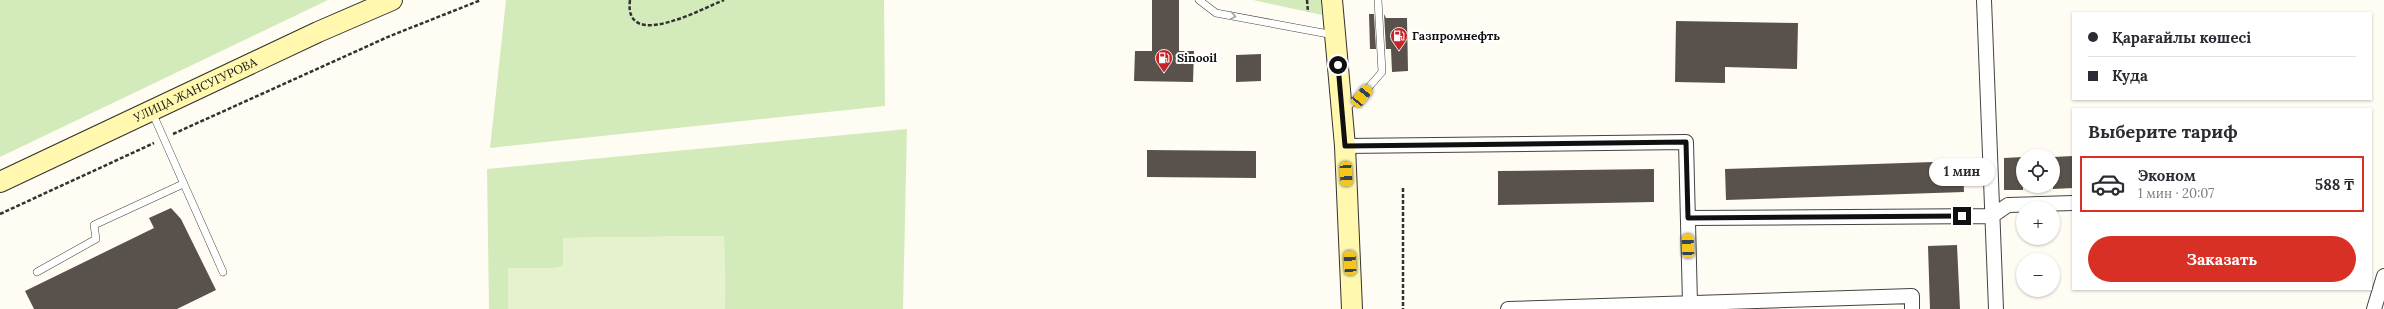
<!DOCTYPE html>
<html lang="ru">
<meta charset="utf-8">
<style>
:root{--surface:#fff;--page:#f7f7f7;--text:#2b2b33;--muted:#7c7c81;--line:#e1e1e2;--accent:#d93025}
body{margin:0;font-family:Lora,serif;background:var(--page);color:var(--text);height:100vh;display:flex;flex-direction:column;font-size:15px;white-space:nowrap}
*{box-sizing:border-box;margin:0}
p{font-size:13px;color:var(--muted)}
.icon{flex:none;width:22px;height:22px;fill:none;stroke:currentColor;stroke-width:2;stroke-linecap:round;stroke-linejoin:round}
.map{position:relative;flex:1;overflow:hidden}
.side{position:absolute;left:2072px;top:108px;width:300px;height:182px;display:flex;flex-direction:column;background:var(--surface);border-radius:0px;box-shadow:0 1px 3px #0004}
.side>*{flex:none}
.hud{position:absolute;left:2072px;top:12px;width:300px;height:88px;border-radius:0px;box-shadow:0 1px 3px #0004;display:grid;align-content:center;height:88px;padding:0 16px;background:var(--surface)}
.tools{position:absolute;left:2016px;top:149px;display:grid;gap:8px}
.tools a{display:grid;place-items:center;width:44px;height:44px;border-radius:50%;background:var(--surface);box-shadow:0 1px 3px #0004;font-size:20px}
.end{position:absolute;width:18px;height:18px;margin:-9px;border:5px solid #101010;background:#fff;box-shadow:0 0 0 2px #fff}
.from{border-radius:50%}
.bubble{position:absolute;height:28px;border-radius:14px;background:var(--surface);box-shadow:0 1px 3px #0004;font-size:13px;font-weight:800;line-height:28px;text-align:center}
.car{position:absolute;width:12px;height:24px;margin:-12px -6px;border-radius:5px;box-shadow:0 0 3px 1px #0007;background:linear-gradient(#f5c518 24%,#345 0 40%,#f5c518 0 76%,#345 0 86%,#f5c518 0)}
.hud b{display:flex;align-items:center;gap:14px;height:38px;font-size:15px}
.hud b+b{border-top:1px solid var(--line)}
.hud i{width:10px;height:10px;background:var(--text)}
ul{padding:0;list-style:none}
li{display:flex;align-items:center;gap:12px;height:56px;margin:0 8px 6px;padding:0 8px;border:2px solid transparent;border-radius:0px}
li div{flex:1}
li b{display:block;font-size:15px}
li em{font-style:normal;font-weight:800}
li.current{border-color:var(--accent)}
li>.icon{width:36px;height:36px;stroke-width:1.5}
h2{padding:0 16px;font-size:18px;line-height:48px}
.primary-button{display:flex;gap:8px;margin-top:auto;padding:8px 16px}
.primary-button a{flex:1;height:46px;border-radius:24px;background:var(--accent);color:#fff;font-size:16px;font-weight:800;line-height:46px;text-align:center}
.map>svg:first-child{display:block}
.green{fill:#d3ebbb}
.pitch{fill:#e5f2cd}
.building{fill:#59524c}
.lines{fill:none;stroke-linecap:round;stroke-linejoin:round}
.lane-casing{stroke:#434343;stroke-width:8}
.street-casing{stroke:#434343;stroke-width:16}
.secondary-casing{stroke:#323232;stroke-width:22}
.path{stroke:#323232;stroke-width:2.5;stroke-dasharray:4 2;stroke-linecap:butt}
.lane{stroke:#fff;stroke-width:7}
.street{stroke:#fff;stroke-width:14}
.secondary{stroke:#fff8ae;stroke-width:20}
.oneway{stroke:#9f9f9f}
.route{stroke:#101010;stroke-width:5}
.labels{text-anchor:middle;stroke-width:4;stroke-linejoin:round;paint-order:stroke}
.poi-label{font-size:12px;font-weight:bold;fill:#101010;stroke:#fff;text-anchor:start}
.street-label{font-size:12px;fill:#101010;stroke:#fff}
</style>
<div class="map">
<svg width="2384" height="309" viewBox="0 0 2384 309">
<rect width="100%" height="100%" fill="#fffdf3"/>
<!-- green -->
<path class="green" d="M0 0H328L0 157Z
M506 0H884L885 106 490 148Z
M1253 0H1321L1322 15Z
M907 129 903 309H725L724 236 563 238 564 266 553 268H508V309H489L487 169Z"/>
<!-- pitch -->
<path class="pitch" d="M724 236 725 309H508V268H553L563 266V238Z"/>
<!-- building -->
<path class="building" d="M1152 0H1179V51H1194L1193 82 1134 81 1135 51H1152Z
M1369 14H1374L1376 49H1370Z
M1384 14 1386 18H1407L1408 71 1392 72 1391 49H1386Z
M1676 21 1798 23 1797 69 1725 67V83L1675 82Z
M1261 54V81L1236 82V55Z
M1147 150 1256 151V178L1147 177Z
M2073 156V188L2053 189V157Z
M2023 157V190H2004V158Z
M1963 161 1964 192 1726 200 1725 169Z
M1654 169V202L1498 205V171Z
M171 208 181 219 216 290 177 309H34L25 291 154 228 149 218Z
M1957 245 1960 309H1930L1928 246Z"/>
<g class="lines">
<defs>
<path id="lane" d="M1199 0 1216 13 1334 35
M1344 109 1362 95 1382 72 1378 0
M152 112 223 272
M37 272 96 239 94 225 183 184"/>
<path id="street" d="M1984 0 1996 309
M1345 146 1686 142 1690 303
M1688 218 1992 216 2008 205 2073 203
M1508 309 1912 296V309
M2374 309 2384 276"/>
<g id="secondary">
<path d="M1332 0 1345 146 1352 309"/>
<path id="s1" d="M0 182 318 32 392 0"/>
</g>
</defs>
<!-- lane casing -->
<use href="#lane" class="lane-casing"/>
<!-- street casing -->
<use href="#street" class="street-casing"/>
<!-- secondary casing -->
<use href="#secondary" class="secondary-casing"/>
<!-- path -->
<path class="path" d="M630 0C623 53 705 7 724 0
M1307 0 1308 12
M173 134 390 36 481 0
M1403 188V309
M0 214 154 143"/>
<!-- lane -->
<use href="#lane" class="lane"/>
<!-- street -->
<use href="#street" class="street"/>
<!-- secondary -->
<use href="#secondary" class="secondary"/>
</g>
<!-- one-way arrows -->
<defs><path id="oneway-chevron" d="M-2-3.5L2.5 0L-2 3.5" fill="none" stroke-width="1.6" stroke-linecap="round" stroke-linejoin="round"/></defs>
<use class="oneway" href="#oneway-chevron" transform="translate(1233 16) rotate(10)"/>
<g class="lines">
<!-- route -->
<path class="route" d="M1338 65 1345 146 1686 142 1688 218 1962 216"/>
</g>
<!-- icons -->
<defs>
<symbol id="fuel-pin" viewBox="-11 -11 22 30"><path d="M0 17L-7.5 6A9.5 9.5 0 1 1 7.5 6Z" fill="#c52327" stroke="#fff"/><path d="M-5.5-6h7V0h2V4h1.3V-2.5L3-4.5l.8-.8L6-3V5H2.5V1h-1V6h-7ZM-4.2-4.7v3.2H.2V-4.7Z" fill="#fff"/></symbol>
</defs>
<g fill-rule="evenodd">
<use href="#fuel-pin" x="1389" y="26" width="20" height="27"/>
<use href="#fuel-pin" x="1154" y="48" width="20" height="27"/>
</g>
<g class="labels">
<!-- poi labels -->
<g class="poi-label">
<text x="1412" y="40">Газпромнефть</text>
<text x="1177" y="62">Sinooil</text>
</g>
<!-- street labels -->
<g class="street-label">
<text dy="4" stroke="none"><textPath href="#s1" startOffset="216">УЛИЦА ЖАНСУГУРОВА</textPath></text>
</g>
</g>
</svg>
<div class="tools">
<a><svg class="icon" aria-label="locate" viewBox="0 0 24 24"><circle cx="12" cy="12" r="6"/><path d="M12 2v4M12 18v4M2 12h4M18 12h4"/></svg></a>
<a>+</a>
<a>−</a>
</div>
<i class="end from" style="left:1338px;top:65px"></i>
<i class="end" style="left:1962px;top:216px"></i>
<div class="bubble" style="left:1929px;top:158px;width:66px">1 мин</div>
<i class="car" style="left:1362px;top:96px;rotate:39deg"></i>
<i class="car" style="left:1346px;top:174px;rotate:177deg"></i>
<i class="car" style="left:1688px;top:246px;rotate:358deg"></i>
<i class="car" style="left:1350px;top:263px;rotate:357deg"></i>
<div class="hud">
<b><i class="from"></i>Қарағайлы көшесі</b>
<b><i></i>Куда</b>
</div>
<section class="side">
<h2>Выберите тариф</h2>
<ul>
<li class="current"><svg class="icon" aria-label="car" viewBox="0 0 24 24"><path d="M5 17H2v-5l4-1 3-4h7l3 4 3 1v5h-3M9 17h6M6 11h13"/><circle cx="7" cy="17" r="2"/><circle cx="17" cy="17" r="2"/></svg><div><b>Эконом</b><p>1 мин · 20:07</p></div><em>588 ₸</em></li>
</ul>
<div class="primary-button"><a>Заказать</a></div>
</section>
</div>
